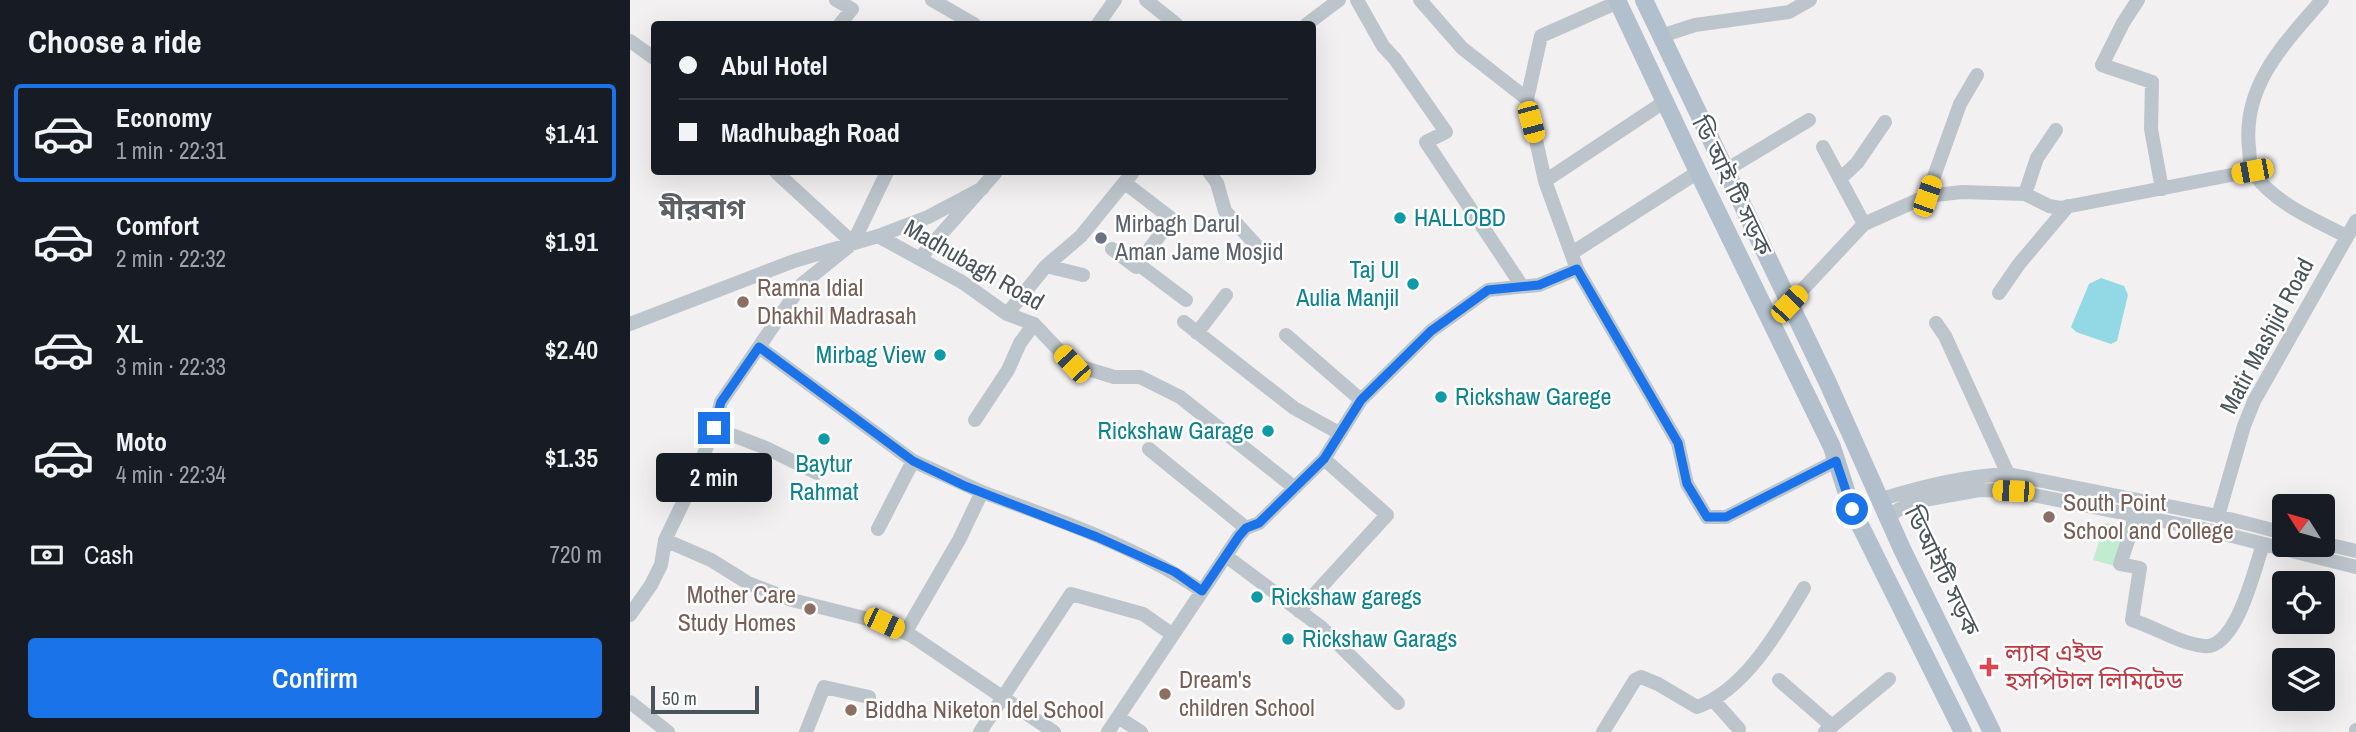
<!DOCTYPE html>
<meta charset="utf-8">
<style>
:root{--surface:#171b24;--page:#242831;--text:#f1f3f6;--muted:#9ea1a6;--line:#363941;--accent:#1a73e8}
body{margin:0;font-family:"Archivo Narrow","Noto Sans Bengali",sans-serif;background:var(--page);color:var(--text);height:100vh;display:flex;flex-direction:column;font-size:26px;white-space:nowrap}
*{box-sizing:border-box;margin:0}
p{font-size:23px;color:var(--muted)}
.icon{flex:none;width:38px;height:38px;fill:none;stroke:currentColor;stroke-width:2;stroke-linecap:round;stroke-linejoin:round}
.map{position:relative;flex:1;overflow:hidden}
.drawer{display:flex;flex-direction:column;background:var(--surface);width:630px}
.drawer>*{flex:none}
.banner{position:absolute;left:21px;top:21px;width:665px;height:154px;border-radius:7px;box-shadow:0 7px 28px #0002;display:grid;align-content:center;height:154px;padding:0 28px;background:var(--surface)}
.needle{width:46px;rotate:307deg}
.buttons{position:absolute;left:1642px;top:494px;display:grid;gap:14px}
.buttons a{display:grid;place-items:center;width:63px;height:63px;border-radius:7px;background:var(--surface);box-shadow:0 7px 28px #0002;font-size:35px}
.scale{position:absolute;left:21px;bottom:18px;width:108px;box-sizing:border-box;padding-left:7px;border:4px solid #49545b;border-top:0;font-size:19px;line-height:24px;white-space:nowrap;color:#49545b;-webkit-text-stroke:5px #fff;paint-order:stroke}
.end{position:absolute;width:32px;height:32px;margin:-16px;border:9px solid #1a73e8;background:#fff;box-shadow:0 0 0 4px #fff}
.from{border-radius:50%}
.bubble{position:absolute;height:49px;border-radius:7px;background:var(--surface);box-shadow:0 7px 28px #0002;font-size:23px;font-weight:600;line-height:49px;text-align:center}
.car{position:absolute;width:21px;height:42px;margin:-21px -10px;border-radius:9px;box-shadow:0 0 5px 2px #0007;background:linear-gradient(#f5c518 24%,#345 0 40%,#f5c518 0 76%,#345 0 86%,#f5c518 0)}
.banner b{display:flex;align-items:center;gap:24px;height:66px;font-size:26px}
.banner b+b{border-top:2px solid var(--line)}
.banner i{width:18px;height:18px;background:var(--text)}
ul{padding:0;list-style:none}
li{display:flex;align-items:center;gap:21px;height:98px;margin:0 14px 10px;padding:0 14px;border:4px solid transparent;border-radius:7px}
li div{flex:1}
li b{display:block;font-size:26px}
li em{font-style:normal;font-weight:600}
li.selected{border-color:var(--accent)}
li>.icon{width:63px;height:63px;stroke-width:1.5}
h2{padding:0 28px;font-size:32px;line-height:84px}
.pay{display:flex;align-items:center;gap:18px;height:77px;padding:0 28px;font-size:26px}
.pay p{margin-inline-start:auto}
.action{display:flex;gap:14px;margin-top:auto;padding:14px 28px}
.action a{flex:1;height:80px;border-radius:7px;background:var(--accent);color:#fff;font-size:28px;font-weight:600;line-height:80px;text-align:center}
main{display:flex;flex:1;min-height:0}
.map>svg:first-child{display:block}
.green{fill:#c2eccf}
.water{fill:#92d9e5}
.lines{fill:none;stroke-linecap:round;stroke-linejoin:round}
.minor{stroke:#bcc5cb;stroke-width:14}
.major{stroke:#b1c0cc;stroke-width:18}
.route{stroke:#1a73e8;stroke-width:9}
.culture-dot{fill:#0f9aa8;stroke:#fff;stroke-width:2.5}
.worship-dot{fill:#6b7280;stroke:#fff;stroke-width:2.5}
.education-dot{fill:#8d6e63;stroke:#fff;stroke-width:2.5}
.health-dot{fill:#e0444e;stroke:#fff;stroke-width:2.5}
.labels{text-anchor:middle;stroke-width:5;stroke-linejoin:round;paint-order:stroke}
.street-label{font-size:24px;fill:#49545b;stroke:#fff}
.culture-label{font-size:24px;fill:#0d838f;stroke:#fff;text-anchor:start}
.worship-label{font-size:24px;fill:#5b616d;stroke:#fff;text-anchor:start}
.education-label{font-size:24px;fill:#785e54;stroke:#fff;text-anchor:start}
.health-label{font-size:24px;fill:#be3a42;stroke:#fff;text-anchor:start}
.quarter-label{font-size:28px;font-weight:bold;fill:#5d6064;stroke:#fff}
</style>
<main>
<section class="drawer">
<h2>Choose a ride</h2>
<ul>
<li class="selected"><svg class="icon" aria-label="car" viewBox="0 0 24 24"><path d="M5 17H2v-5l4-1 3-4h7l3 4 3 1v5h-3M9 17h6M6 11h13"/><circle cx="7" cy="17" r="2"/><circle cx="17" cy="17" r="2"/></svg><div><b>Economy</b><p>1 min · 22:31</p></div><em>$1.41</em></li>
<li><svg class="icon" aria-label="car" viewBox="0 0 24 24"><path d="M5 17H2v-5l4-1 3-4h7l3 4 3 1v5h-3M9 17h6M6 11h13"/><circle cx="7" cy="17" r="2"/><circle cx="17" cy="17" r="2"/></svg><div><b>Comfort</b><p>2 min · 22:32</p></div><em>$1.91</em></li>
<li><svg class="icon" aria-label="car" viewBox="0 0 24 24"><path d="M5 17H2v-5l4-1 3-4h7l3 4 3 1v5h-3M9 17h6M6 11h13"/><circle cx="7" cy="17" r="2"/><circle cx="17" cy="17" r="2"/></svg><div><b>XL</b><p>3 min · 22:33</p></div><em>$2.40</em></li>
<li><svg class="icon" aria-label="car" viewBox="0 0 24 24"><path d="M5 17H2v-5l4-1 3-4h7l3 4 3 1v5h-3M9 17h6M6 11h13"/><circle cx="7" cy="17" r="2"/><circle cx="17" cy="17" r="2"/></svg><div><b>Moto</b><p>4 min · 22:34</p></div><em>$1.35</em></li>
</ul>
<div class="pay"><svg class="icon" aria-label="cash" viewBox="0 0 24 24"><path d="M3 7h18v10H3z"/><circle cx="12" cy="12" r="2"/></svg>Cash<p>720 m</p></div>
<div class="action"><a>Confirm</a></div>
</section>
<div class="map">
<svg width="1726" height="732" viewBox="0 0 1726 732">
<rect width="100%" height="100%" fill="#f2f0f0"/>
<!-- green -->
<path class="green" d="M1475 523 1500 527 1485 566 1463 560Z"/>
<!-- water -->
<path class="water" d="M1471 278 1494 286 1498 295 1487 341 1481 344 1446 332 1441 327 1459 284Z"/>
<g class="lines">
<!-- minor -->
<path class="minor" d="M206 0 222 9 210 24
M302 0 344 24
M516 0 546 24
M727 0 753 46 765 59 816 132 796 142 892 286
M790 0 832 48 897 99
M1508 0 1493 23 1472 65 1522 82 1521 129 1532 189
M1692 0C1654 44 1612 86 1619 148 1620 156 1619 167 1624 174 1647 205 1684 219 1716 236
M988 2 911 36 897 99 915 181 947 269 1048 443 1057 484 1077 517H1096L1206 461
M468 24 485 0
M677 24 709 0
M1031 36 1065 25 1159 12 1180 0
M0 41 24 58
M1193 147 1234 224
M1096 170 1179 120
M146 172 223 243
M579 172 587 183 595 211 635 255
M1210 179 1227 163 1255 122
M915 181 1034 102
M495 183 542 219 508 264
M1395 194 1407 158 1426 130
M1297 196 1330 104 1347 75
M248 236 332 282 377 314 404 324 442 364 484 377H510L550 397 665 488
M482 249 506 267 508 264 556 300
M942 253 1068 172
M290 258 366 172
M416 266 453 275
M1369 293 1389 264 1438 206
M1159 304 1234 224 1297 196 1332 192 1395 194 1419 206 1430 208 1622 171
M377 314 416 266 451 236 503 172
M554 322 664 408 709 433
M1306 323 1315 336 1378 474
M0 324 164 261 248 236 298 217 353 188
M567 333 596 295
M656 335 731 400
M129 347 283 461 352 492 329 540 275 633
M345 420 378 370 390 343 404 324
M84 428 136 448 187 473
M519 449 616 528
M352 492C426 519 506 546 572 591
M1252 499C1293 486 1334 476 1378 474L1588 516 1654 533
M1503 515V526L1490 564 1510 568 1502 620C1527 628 1548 643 1574 646 1606 650 1625 568 1633 544
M1588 516 1614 426 1624 401 1726 221
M1259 519 1266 511 1283 502 1349 490 1383 491 1578 530 1726 567
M248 529 283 461
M35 540 81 560 118 583 162 600 254 623 282 636 424 732
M1692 543 1726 551
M596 556 691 627 768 703
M669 611 757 515 694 459
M0 615 21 585 31 565 35 540 64 480 84 428 91 402 172 284 223 243 257 172
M1149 680 1202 726
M1084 701 1109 729
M0 702 38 732
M488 717 511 732
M176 732 194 687 239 697
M350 732 441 594 513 614 543 635
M478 732 609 536 616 528 629 523 694 459 731 400 801 331 858 290 909 285 947 269
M973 732 1005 680 1011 677 1028 684 1067 707C1115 690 1149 630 1174 588
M1195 732 1259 679
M1726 732V730"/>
<!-- major -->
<path class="major" d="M987 0 1068 172 1202 447 1222 509 1333 732
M1014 0 1197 381 1272 549 1362 732"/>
</g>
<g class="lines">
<!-- route -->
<path class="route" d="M84 428 91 402 129 347 283 461 335 486 467 537 545 572 572 591 609 536 616 528 629 523 694 459 731 400 801 331 858 290 909 285 947 269 1048 443 1057 484 1077 517H1096L1206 461 1222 509"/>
</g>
<!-- markers -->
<g class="culture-dot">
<circle cx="770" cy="218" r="7"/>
<circle cx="783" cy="284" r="7"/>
<circle cx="310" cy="355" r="7"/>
<circle cx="811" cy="397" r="7"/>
<circle cx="638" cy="431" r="7"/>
<circle cx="194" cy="439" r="7"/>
<circle cx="627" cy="597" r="7"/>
<circle cx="658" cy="639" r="7"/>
</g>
<circle class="worship-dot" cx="471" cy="238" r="7"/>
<g class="education-dot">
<circle cx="113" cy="302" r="7"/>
<circle cx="1419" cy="517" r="7"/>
<circle cx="180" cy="609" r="7"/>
<circle cx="535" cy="694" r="7"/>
<circle cx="221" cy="710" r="7"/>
</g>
<path class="health-dot" d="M1355.5 656.5h7v7h7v7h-7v7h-7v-7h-7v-7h7z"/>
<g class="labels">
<!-- street labels -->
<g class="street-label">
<text transform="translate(1102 186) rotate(64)" y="8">ডি আই টি সড়ক</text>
<text transform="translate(344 265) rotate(30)" y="8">Madhubagh Road</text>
<text transform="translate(1637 336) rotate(-62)" y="8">Matir Mashjid Road</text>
<text transform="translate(1312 571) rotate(64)" y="8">ডিআইটি সড়ক</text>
</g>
<!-- culture labels -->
<g class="culture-label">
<text x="784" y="226">HALLOBD</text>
<text x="769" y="278" text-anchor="end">Taj Ul<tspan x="769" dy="28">Aulia Manjil</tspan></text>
<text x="296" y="363" text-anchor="end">Mirbag View</text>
<text x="825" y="405">Rickshaw Garege</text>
<text x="624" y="439" text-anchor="end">Rickshaw Garage</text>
<text x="194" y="472" text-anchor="middle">Baytur<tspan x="194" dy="28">Rahmat</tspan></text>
<text x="641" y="605">Rickshaw garegs</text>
<text x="672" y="647">Rickshaw Garags</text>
</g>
<!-- worship labels -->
<g class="worship-label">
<text x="485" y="232">Mirbagh Darul<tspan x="485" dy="28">Aman Jame Mosjid</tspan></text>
</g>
<!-- education labels -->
<g class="education-label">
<text x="127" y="296">Ramna Idial<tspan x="127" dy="28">Dhakhil Madrasah</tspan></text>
<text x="1433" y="511">South Point<tspan x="1433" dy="28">School and College</tspan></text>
<text x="166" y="603" text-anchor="end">Mother Care<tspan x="166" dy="28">Study Homes</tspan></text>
<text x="549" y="688">Dream's<tspan x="549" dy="28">children School</tspan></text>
<text x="235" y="718">Biddha Niketon Idel School</text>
</g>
<!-- health labels -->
<g class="health-label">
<text x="1375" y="661">ল্যাব এইড<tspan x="1375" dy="28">হসপিটাল লিমিটেড</tspan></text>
</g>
<!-- quarter labels -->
<g class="quarter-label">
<text x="72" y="219">মীরবাগ</text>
</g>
</g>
</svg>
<div class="buttons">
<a><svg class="needle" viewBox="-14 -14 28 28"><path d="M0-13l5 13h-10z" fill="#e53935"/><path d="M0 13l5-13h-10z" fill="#9ea1a6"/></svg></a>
<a><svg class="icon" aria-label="locate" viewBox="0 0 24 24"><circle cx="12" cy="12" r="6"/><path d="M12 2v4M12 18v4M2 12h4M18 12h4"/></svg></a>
<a><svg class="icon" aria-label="layers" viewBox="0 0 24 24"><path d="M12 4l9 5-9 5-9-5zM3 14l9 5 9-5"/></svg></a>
</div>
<div class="scale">50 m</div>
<i class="end from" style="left:1222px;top:509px"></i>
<i class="end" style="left:84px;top:428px"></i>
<div class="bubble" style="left:26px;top:453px;width:116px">2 min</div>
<i class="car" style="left:901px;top:122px;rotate:165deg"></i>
<i class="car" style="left:1622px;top:171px;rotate:259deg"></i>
<i class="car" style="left:1297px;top:196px;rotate:19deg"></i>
<i class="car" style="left:1159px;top:304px;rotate:43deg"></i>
<i class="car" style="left:442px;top:364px;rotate:317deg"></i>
<i class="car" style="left:1383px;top:491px;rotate:272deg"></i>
<i class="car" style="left:254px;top:623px;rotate:115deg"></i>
<div class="banner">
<b><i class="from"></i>Abul Hotel</b>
<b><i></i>Madhubagh Road</b>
</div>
</div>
</main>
